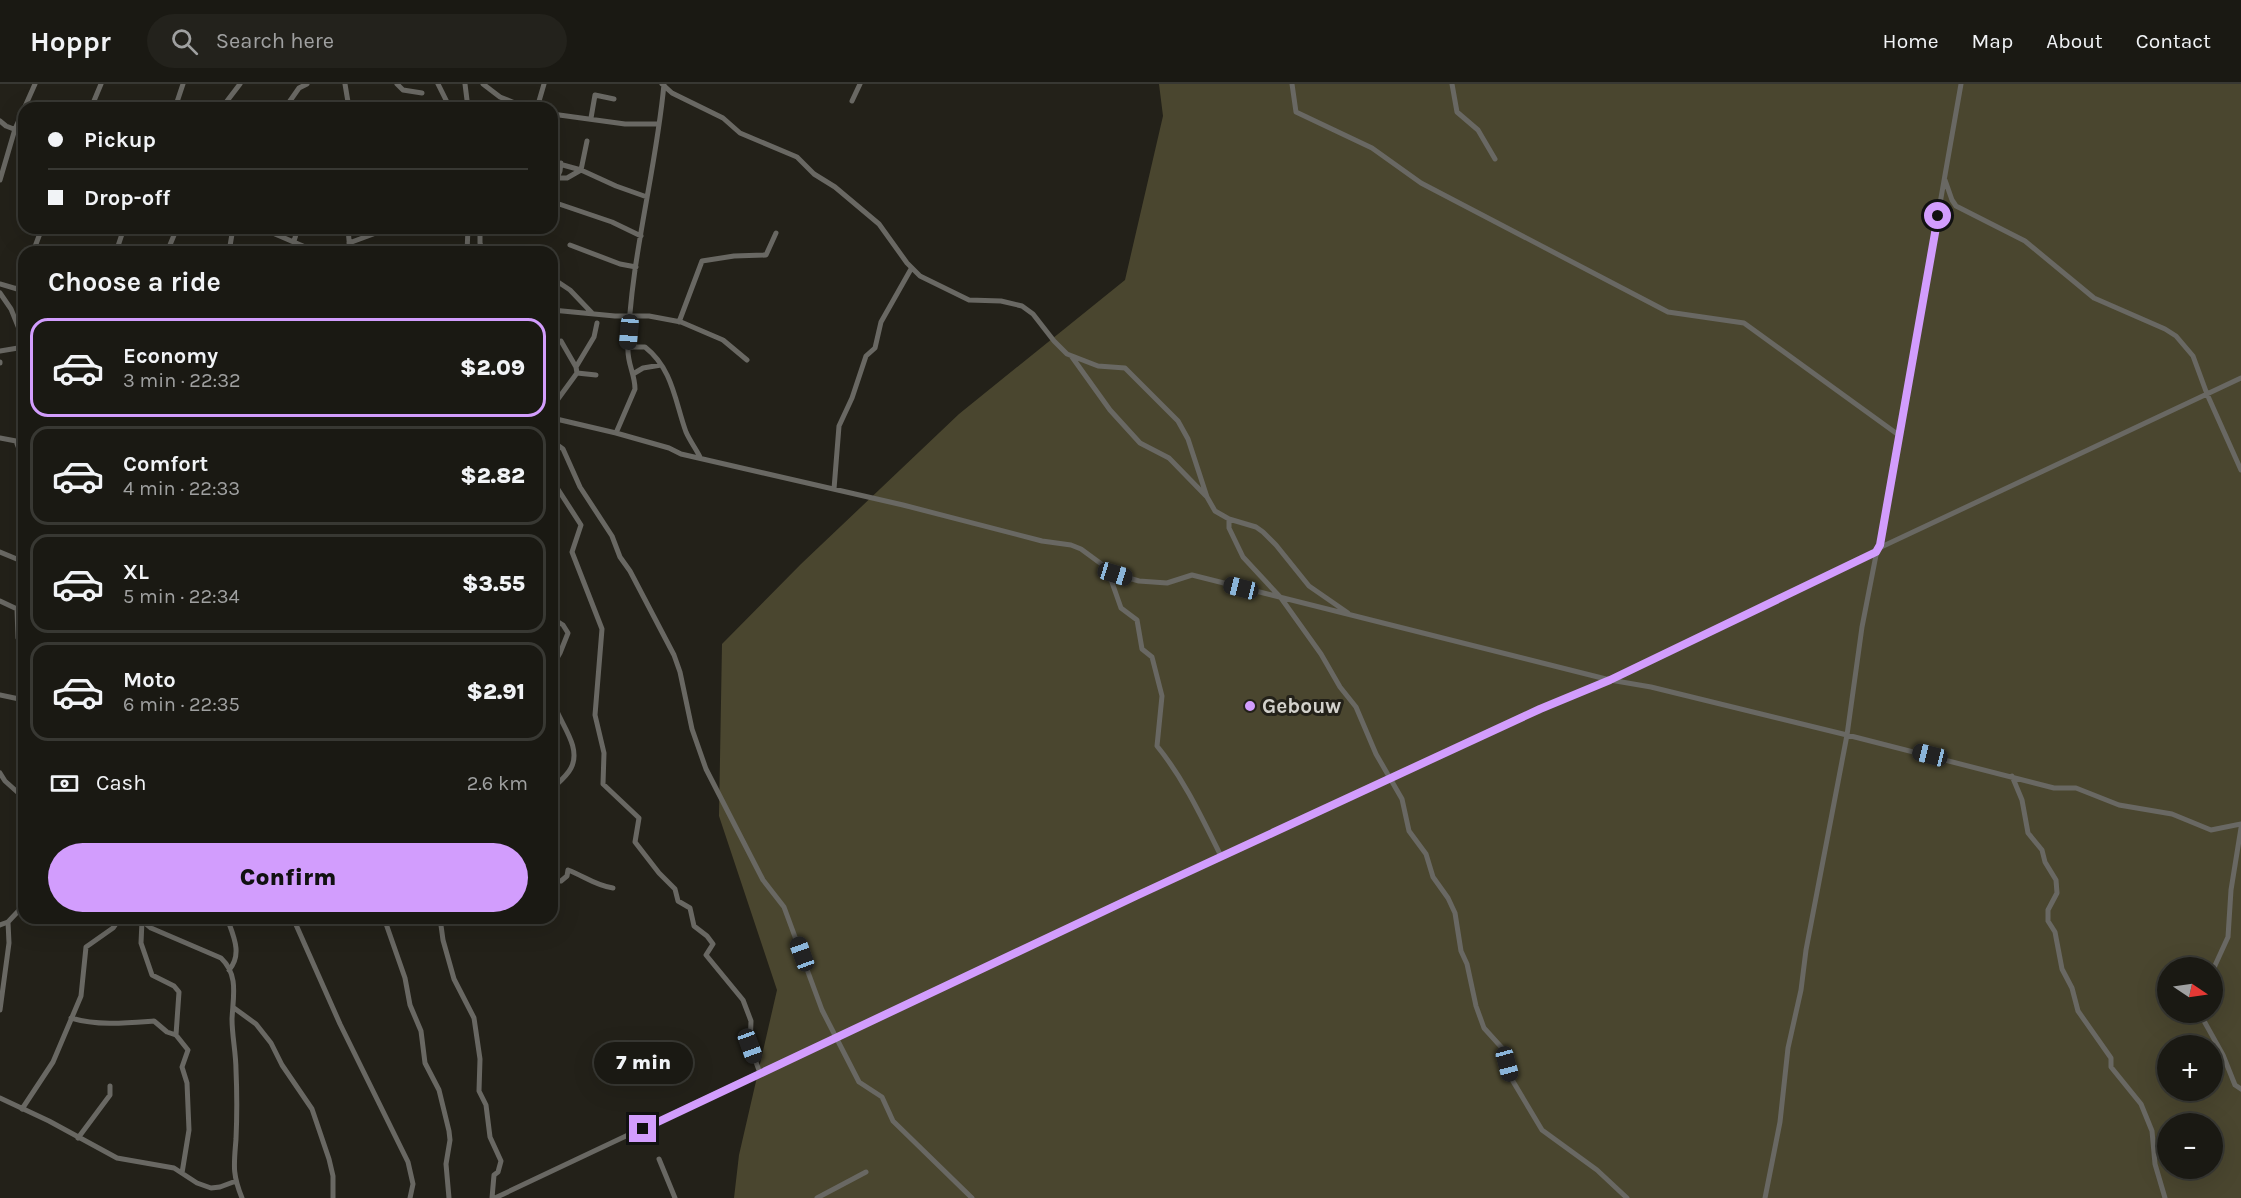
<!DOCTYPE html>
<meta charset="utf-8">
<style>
:root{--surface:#1a1913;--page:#23221c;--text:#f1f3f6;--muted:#9fa0a0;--line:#383833;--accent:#d29dfd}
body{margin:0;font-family:Karla,sans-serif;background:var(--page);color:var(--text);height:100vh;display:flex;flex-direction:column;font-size:22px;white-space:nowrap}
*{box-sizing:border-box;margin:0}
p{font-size:20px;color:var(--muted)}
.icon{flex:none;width:33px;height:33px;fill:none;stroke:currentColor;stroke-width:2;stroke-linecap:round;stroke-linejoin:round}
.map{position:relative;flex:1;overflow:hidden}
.panel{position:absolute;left:18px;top:162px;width:540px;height:678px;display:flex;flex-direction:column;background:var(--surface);border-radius:18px;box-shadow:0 6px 24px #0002,0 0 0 2px var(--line)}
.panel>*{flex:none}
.hud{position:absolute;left:18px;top:18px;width:540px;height:132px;border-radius:18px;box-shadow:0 6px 24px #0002,0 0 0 2px var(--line);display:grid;align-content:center;height:132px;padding:0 30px;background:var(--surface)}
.needle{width:39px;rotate:103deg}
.controls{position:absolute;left:2157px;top:873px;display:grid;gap:12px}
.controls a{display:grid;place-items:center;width:66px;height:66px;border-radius:50%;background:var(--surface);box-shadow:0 6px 24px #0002,0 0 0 2px var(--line);font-size:30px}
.end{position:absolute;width:27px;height:27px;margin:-14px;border:8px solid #d29dfd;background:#111;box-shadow:0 0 0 3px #111}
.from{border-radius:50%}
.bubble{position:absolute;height:42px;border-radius:21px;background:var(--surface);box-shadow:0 6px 24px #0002,0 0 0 2px var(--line);font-size:20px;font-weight:800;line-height:42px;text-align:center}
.car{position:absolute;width:18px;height:36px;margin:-18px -9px;border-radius:8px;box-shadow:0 0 4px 2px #0007;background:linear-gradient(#222 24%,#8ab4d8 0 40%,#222 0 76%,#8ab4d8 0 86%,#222 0)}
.hud b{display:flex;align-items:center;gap:21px;height:57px;font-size:22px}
.hud b+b{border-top:2px solid var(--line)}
.hud i{width:15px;height:15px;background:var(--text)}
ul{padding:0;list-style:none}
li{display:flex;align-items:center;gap:18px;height:99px;margin:0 12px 9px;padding:0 18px;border:3px solid var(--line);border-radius:18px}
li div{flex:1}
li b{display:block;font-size:22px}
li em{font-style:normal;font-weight:800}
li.selected{border-color:var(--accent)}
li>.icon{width:54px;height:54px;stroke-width:1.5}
h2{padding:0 30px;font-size:27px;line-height:72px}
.pay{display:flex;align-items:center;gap:15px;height:66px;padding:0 30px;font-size:22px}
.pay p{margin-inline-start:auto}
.primary-button{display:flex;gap:12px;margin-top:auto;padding:12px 30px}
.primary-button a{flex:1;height:69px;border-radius:36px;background:var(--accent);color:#111;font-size:24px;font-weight:800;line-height:69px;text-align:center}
header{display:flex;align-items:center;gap:36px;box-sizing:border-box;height:84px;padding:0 30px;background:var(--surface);border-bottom:2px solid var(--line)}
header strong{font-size:28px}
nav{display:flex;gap:33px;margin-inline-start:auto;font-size:21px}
.search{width:420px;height:54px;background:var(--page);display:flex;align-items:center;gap:15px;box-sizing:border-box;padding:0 21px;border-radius:33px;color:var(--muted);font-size:22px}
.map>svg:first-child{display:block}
.green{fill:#4a462f;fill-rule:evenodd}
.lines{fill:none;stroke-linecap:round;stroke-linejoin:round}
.street{stroke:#696863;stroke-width:5}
.route{stroke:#d29dfd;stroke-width:8}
.poi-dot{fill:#d29dfd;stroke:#232119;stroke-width:2}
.labels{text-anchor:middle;stroke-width:6;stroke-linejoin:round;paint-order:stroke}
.poi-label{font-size:21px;font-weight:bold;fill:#d2d1cc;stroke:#232119;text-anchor:start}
</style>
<header>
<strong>Hoppr</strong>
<div class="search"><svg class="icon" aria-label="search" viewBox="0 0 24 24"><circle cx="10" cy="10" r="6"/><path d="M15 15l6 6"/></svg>Search here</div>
<nav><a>Home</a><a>Map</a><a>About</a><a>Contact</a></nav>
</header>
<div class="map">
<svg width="2241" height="1114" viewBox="0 0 2241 1114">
<rect width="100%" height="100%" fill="#232119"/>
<!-- green -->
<path class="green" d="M1159 0H2241V1114H734L739 1071 777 906 719 732 722 560 801 480 959 330 1125 196 1163 32ZM2168 884H2212V928H2168ZM2168 962H2212V1006H2168ZM2168 1040H2212V1084H2168Z"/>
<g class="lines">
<!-- street -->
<path class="street" d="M345 0 349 24
M397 0 403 6 422 9
M438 0 450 24
M465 0 468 24
M483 0 500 13 527 24
M662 0 672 9 723 34 740 49 797 73 814 90 835 103 879 140 907 179 920 192 969 216 1001 217 1022 222 1033 230 1054 257 1067 270 1098 282 1125 284 1178 337 1188 355 1207 413 1215 427 1229 435 1256 443 1263 448 1276 461 1309 502 1348 529
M1292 0 1296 28 1372 64 1421 99 1668 228 1744 239 1900 352
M1452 0 1457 28 1478 46 1495 75
M852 17 860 0
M91 24 101 0
M175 24 183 0
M226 24 227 17 240 0
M285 24 299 4 307 0
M537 24 544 0
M552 30 625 40H659
M591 34 595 11 614 15
M0 37 6 42 24 49
M552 78 581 86 616 102 647 113
M557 94H567L581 86 587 57
M552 95 557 94 560 87 561 79
M0 96 15 45 35 0
M1945 96 1952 116 1956 122 2025 157 2094 214 2165 245 2176 252 2193 272 2207 310 2241 386
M559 120 612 138 641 152
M261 144 317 168
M348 144 350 168
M480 144V159L483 168
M533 144 537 147
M294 157 298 144
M349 159 376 149 383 144
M570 161 620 180 636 183
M33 168 42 144
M116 168 124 144
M167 168 177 144
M229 168 233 144
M467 168 468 144
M552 194 570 206 592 229
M0 200 24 207
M17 205 24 190
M0 209 11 225 24 257
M552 226 615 232H649L681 238 723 256 747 276
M679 238 702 177 734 172 766 171 776 149
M628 263H645C673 285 675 318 686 348 690 357 696 365 700 373
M0 267 24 263
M1072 273 1110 326 1140 359 1169 374 1206 412
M0 278V279
M576 283 594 253 597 239
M577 289 596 291
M633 290 643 284 661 281
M552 333 558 315 577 289 576 283 561 257
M552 334 616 349 669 364 681 370 903 421 1042 457 1071 461 1081 465 1115 490 1139 497 1167 499 1192 491 1610 596 1651 603 1847 651 2054 704H2076L2119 721 2172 730 2211 746 2241 740
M616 349 635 305C635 290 627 279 628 264 630 176 656 88 664 0
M0 354 16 357 24 378
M552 357 563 365 580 403 612 452 620 473 630 487 674 571 680 588 692 645 706 685 763 796 784 823 822 926 859 998 882 1013 893 1037 972 1114
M552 396 581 441 572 468 602 545 595 631 604 669 603 700 639 734 635 758 659 789 675 805 678 817 690 824 694 842 707 852 713 860 706 871 743 916 751 937 750 962 760 989
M834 405 839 342 852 314 866 272 875 264 881 238 911 185
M1229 435V444L1243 473 1281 514 1321 570 1340 603 1356 623 1376 670 1402 715 1409 747 1426 770 1433 793 1448 814 1455 829 1461 867 1467 880 1476 922 1484 944 1503 965 1511 994 1542 1046 1597 1086 1627 1114
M1879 464 2241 294
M0 468 24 478
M1108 487 1121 524 1137 536 1142 565 1152 573 1162 612 1157 662C1184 695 1202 734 1221 772
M0 517 17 525 18 554 24 562
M552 534 563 541 568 549 560 569 552 583
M0 611 24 616
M552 613C556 636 583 661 571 684 567 692 558 699 552 705
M0 689 5 697 24 714
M2012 692 2022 716 2028 749 2042 766 2045 778 2056 796 2057 809 2048 826V837L2055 848 2062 885 2072 904 2078 927 2111 974V983L2141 1020 2152 1047 2155 1080 2165 1114
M552 797H561L567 792 568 786C584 792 596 802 613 804
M139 834 151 844 221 874C239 891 233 913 232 935 232 952 236 969 236 986 237 1008 237 1033 236 1055 234 1081 232 1089 242 1114
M227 834C233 851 243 870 229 886
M293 834 340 940 408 1078 413 1100 410 1114
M384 834 405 894 410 921 421 947 425 979 439 1006 449 1047 450 1056 446 1080 449 1114
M440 834 443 856 454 895 474 934 480 975 479 1007 486 1021 490 1053 501 1077 498 1088 494 1091 492 1114
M142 837 141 859 152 891 174 902 179 908 176 951 188 966 182 983 187 999 189 1046 182 1089
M144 839 155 834
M0 841 8 838 24 821
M2212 888 2228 853 2231 806 2241 744
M234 924 256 940 271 959 282 981 312 1025 329 1075 333 1092V1114
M0 926 9 859 8 838
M2199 928 2223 971 2235 1001 2241 1005
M71 934C98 942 127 939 154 937L167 948 176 951
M0 1014 49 1037 117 1074 174 1084 197 1099 211 1104 220 1103 236 1097
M22 1025 53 978 81 912 86 863 113 844 120 834
M78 1054 110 1011V1002
M659 1075 675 1114
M495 1114 1136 811 1540 625 1610 596 1876 468 1880 461 1961 0
M817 1114 866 1088
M1765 1114 1780 1038 1788 964 1801 906 1806 866 1847 651 1862 543 1877 466"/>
</g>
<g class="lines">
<!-- route -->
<path class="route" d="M643 1045 1136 812 1540 625 1610 596 1876 468 1880 461 1938 132"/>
</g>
<!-- markers -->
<circle class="poi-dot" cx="1250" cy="622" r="6"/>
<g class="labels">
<!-- poi labels -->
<g class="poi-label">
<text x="1262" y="629">Gebouw</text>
</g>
</g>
</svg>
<div class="controls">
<a><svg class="needle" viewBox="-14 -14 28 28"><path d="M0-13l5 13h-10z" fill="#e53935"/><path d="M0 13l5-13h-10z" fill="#9fa0a0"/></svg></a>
<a>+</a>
<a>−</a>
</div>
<i class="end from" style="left:1938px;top:132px"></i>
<i class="end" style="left:643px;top:1045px"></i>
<div class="bubble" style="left:594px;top:958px;width:99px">7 min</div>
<i class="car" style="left:629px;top:248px;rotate:185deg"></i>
<i class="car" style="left:1115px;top:490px;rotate:107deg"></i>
<i class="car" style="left:1241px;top:504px;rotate:284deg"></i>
<i class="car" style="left:1930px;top:671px;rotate:284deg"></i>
<i class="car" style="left:802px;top:870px;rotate:340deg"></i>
<i class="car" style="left:750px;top:962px;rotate:160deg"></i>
<i class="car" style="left:1507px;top:980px;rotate:165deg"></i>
<div class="hud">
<b><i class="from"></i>Pickup</b>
<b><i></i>Drop-off</b>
</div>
<section class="panel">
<h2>Choose a ride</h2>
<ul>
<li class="selected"><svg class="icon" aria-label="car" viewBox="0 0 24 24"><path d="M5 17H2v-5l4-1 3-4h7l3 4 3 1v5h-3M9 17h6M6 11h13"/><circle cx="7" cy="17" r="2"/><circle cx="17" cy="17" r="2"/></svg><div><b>Economy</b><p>3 min · 22:32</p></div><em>$2.09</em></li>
<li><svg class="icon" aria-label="car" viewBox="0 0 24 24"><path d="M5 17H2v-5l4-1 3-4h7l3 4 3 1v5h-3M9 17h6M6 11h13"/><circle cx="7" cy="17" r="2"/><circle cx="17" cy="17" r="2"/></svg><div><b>Comfort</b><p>4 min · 22:33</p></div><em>$2.82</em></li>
<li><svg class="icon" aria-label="car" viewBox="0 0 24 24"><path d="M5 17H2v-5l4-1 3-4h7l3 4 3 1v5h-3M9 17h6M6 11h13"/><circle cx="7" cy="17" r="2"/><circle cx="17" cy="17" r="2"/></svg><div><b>XL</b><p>5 min · 22:34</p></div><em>$3.55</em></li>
<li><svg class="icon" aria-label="car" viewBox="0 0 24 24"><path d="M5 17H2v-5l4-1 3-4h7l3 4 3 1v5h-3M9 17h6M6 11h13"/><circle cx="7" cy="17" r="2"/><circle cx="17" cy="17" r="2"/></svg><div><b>Moto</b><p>6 min · 22:35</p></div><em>$2.91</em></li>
</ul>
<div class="pay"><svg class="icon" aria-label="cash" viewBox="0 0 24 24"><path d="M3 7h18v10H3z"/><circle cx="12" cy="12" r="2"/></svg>Cash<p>2.6 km</p></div>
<div class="primary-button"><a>Confirm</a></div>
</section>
</div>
